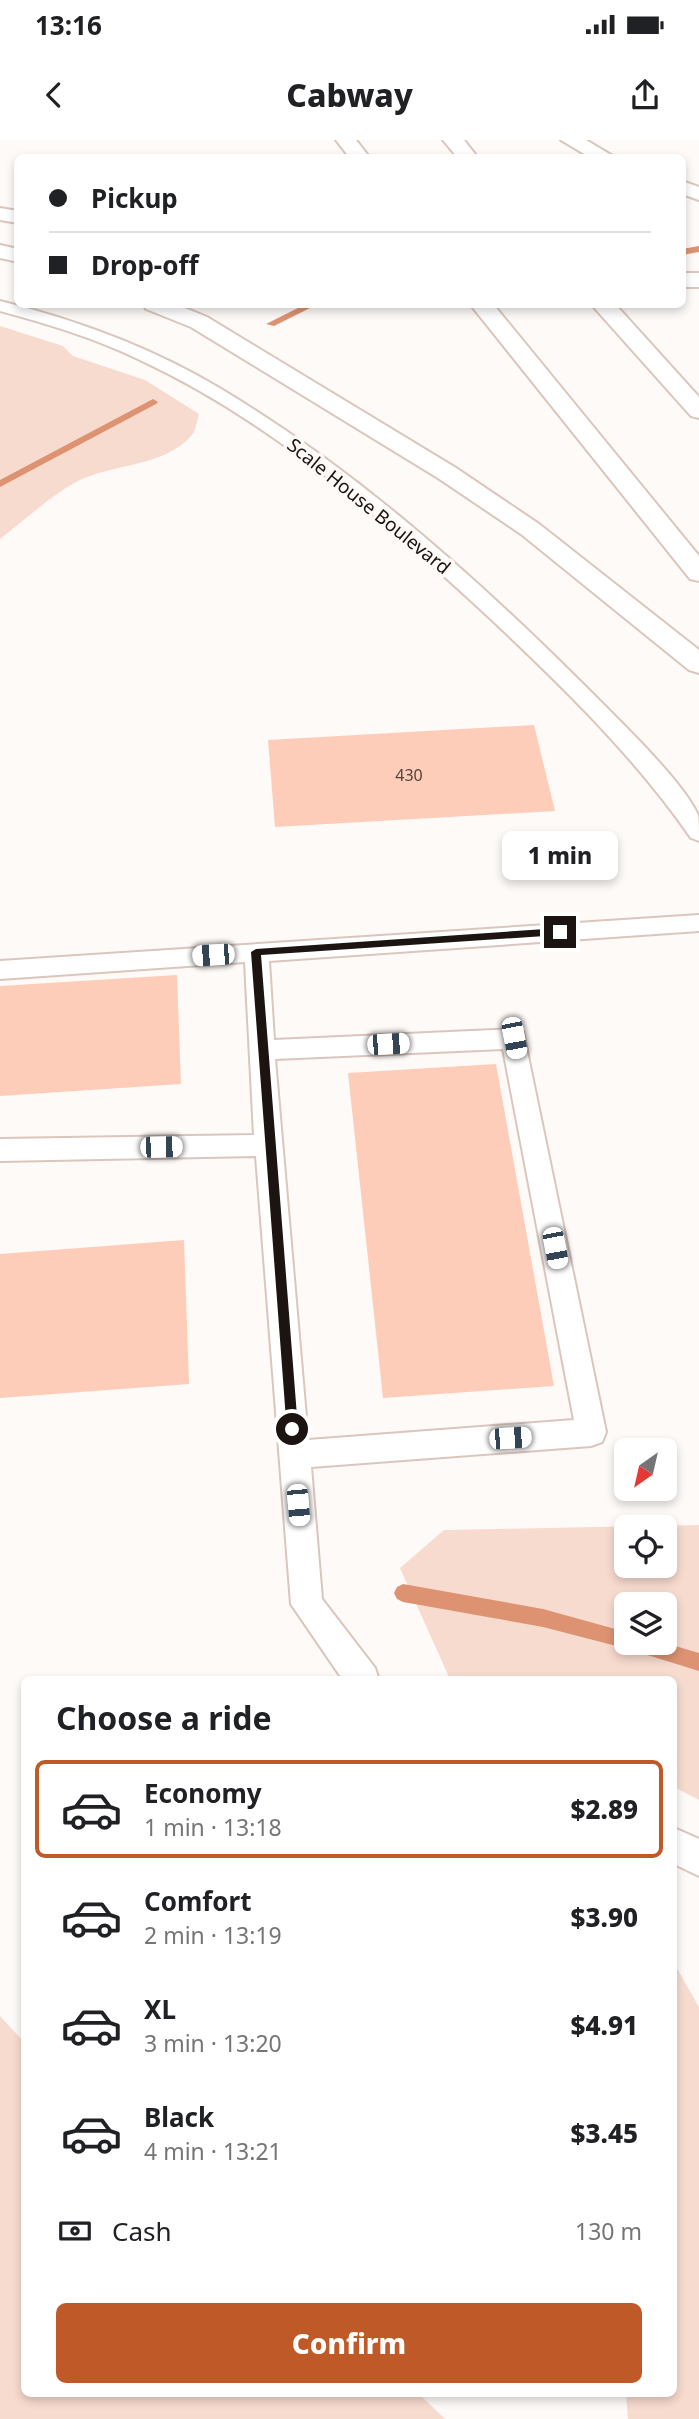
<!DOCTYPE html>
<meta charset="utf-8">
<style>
:root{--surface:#fff;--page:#f2f2f2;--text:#202124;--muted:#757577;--line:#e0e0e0;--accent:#bf5a28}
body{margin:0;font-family:"Noto Sans",sans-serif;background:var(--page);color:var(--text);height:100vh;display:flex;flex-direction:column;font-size:26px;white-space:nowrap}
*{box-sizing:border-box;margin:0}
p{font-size:23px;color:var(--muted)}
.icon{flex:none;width:38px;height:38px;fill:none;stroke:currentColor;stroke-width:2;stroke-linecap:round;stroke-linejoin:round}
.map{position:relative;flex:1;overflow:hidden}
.side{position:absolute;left:21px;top:1536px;width:656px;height:721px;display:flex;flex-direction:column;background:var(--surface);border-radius:10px;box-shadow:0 4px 10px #0003}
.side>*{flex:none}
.banner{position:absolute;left:14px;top:14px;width:672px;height:154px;border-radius:10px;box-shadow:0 4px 10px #0003;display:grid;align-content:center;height:154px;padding:0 35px;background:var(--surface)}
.needle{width:46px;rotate:214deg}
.fabs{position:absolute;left:614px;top:1298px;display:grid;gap:14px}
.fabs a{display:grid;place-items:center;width:63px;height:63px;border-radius:10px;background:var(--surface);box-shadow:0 4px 10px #0003;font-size:35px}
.end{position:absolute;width:32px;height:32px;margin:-16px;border:9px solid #1b1410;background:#fff;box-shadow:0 0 0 4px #fff}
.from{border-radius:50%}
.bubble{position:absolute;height:49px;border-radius:10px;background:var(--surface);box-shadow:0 4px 10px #0003;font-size:23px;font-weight:800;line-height:49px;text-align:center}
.car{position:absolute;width:21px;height:42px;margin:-21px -10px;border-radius:9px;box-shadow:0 0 5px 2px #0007;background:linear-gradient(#fff 24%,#345 0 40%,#fff 0 76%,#345 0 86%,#fff 0)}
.banner b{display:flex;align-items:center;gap:24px;height:66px;font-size:26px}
.banner b+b{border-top:2px solid var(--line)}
.banner i{width:18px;height:18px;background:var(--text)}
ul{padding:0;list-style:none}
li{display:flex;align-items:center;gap:21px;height:98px;margin:0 14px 10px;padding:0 21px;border:4px solid transparent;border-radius:10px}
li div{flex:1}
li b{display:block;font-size:26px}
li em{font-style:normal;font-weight:800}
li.on{border-color:var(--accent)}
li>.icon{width:63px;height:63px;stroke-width:1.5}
h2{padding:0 35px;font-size:32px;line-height:84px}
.pay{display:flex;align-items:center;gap:18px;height:77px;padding:0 35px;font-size:26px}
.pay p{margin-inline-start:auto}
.button{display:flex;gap:14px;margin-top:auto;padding:14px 35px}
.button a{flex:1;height:80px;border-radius:10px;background:var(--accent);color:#fff;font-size:28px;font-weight:800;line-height:80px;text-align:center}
.status{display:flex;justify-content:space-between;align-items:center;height:49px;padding:0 35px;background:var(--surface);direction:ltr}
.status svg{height:19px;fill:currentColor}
header{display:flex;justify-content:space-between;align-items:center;height:91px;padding:0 35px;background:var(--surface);font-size:32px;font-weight:800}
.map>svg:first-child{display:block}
.green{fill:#f8dbcf;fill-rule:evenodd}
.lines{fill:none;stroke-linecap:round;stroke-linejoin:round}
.stream{fill:#dd9372;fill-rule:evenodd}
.building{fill:#fdcdb9}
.service-casing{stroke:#dbc6bd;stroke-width:4}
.primary-casing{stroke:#dbc6bd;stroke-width:4}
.motorway-casing{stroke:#dbc6bd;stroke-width:4}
.service{fill:#fff;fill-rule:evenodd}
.primary{fill:#fff;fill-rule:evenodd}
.motorway{fill:#fff;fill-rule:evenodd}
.route{fill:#1b1410}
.labels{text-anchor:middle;stroke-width:7;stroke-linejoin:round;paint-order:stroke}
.far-number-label{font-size:16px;fill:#54423a}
.far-street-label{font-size:19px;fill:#1b1410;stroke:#fefaf8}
</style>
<div class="status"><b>13:16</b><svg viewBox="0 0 49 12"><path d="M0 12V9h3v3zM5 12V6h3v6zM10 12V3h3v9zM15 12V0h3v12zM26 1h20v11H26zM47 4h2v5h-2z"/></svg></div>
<header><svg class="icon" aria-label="back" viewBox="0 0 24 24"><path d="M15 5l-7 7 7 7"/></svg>Cabway<svg class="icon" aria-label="share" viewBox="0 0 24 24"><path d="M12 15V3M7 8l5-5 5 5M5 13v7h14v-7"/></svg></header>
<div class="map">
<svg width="699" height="2279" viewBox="0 0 699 2279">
<rect width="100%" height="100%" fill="#fefaf8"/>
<!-- green -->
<path class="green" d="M0 186 63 206 73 216 145 240 199 274C197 281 196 290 192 295 165 327 114 323 78 341 51 355 25 380 0 399Z
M699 1385V1660L674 1647V1540H455L449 1537 400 1428 444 1390ZM626 1388H665V1426H626ZM626 1465H665V1503H626Z
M674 1823 699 1867V2279H628L626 2254H674Z
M0 1876 24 1902V2254H419L445 2279H0Z"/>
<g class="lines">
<!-- stream -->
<path class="stream" d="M699 106V112L682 115V109Z
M306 164H318L274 186 266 184Z
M153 259 158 262 156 264 0 347V340Z
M403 1444 543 1469 626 1492V1503H665L699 1513V1531L628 1509 543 1487 403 1462 397 1459 394 1453 397 1447Z"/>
</g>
<!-- building -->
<path class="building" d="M534 585 555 671 275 687 268 600Z
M177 835 181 944 0 956V846Z
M496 924 554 1246 383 1258 348 933Z
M184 1100 189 1244 0 1258V1114Z"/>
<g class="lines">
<defs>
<path id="service" d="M0 161C77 180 153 208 221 249 363 334 489 449 605 566 630 591 684 644 698 675 699 681 699 693 699 701L691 698C635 617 564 548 492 480 385 381 273 282 140 220 95 198 48 184 0 171Z
M699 775V791L269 821 274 900 514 889 523 892 606 1292 602 1302 591 1306 311 1327 322 1459 375 1528 379 1540H343L291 1464 256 1016 0 1021V999L254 995 245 822 0 839V821ZM503 909 574 1280 308 1300 275 919Z
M674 1688 699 1699V1736L674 1724Z"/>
<path id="primary" d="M0 68 18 71V83L0 80Z
M682 133H699V147H682Z"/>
<path id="motorway" d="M336 0H356L370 18H350Z
M443 0H464L478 18H458Z
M561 0H586L616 18H591Z
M682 41 699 47V60L682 54Z
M0 105 18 109V122L0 118Z
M143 164H175L207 177 456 328 539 384 699 510V533L689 530 521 394 438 338 191 187 146 169Z
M470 164H493L699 416V441L690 439Z
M591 164H615L699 257V278L691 276Z"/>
</defs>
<!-- service casing -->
<use href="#service" class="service-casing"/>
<!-- primary casing -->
<use href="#primary" class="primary-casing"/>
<!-- motorway casing -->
<use href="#motorway" class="motorway-casing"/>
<!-- service -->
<use href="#service" class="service"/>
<!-- primary -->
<use href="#primary" class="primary"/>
<!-- motorway -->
<use href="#motorway" class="motorway"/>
</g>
<!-- route -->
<path class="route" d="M560 788 565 792 560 795 261 815 298 1289 296 1293H287L251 812 256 809Z"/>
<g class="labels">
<!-- far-number labels -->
<g class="far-number-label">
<text x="409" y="641">430</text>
</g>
<!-- far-street labels -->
<g class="far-street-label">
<text transform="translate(369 366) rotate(39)" y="7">Scale House Boulevard</text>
</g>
</g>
</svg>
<div class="fabs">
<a><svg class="needle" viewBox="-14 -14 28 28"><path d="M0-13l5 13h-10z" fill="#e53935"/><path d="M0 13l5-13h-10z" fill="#757577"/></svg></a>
<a><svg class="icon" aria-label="locate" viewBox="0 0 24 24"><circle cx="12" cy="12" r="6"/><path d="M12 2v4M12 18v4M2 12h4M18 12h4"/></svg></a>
<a><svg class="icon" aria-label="layers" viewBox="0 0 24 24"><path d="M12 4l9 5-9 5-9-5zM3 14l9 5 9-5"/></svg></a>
</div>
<i class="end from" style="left:292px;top:1289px"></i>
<i class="end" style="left:560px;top:792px"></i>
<div class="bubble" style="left:502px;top:691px;width:116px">1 min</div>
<i class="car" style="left:213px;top:815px;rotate:266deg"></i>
<i class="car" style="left:514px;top:898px;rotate:169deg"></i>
<i class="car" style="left:388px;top:904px;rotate:87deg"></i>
<i class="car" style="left:161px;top:1007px;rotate:89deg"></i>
<i class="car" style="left:555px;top:1108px;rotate:169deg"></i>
<i class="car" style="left:510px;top:1298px;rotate:86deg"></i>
<i class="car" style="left:298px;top:1365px;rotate:175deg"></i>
<div class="banner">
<b><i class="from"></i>Pickup</b>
<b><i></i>Drop-off</b>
</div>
<section class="side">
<h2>Choose a ride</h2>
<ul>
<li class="on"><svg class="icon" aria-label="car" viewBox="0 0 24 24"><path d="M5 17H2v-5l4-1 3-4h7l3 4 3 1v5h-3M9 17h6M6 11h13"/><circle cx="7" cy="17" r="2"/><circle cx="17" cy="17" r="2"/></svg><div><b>Economy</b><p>1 min · 13:18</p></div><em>$2.89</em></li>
<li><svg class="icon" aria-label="car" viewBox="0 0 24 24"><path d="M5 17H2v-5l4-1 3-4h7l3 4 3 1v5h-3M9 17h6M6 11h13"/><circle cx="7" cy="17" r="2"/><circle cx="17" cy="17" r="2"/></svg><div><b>Comfort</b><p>2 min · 13:19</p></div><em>$3.90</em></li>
<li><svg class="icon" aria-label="car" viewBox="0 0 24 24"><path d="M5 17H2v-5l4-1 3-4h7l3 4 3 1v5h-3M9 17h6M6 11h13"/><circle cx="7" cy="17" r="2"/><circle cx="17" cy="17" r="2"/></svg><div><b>XL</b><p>3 min · 13:20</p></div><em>$4.91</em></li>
<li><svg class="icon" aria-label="car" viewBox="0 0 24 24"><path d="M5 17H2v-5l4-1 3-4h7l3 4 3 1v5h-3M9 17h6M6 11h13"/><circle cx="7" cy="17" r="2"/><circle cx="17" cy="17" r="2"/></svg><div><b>Black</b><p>4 min · 13:21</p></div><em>$3.45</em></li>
</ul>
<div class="pay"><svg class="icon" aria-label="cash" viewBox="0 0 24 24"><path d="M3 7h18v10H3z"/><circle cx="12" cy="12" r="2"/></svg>Cash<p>130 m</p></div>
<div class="button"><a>Confirm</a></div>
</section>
</div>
